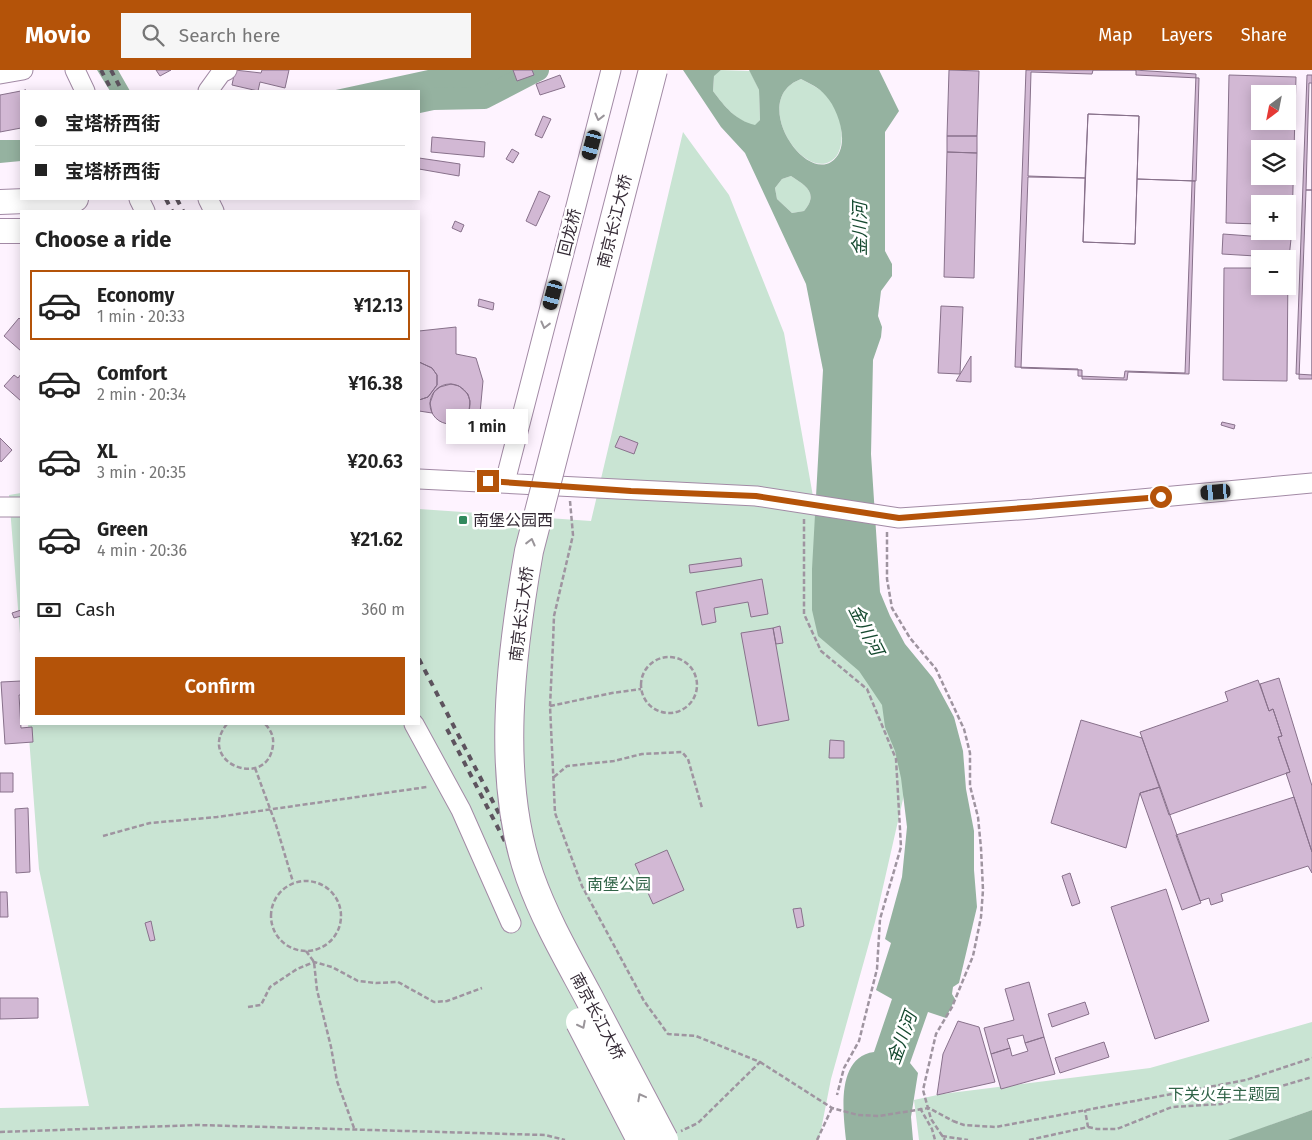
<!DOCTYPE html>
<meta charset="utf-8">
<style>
:root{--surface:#fff;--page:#f6f6f6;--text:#222;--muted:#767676;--line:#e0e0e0;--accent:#b45309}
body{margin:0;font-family:"Fira Sans","Noto Sans SC",sans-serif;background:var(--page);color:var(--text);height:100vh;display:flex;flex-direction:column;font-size:19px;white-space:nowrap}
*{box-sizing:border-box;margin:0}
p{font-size:16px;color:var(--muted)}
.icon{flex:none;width:28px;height:28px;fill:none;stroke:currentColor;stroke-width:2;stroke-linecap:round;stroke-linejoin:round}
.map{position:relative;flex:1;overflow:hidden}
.side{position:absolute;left:20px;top:140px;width:400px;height:515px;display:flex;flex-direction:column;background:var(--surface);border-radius:0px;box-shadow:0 2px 12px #0003}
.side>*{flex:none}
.guide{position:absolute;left:20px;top:20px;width:400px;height:110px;border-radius:0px;box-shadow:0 2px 12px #0003;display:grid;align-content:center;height:110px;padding:0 15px;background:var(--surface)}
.needle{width:32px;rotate:212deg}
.fabs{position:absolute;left:1251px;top:15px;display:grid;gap:10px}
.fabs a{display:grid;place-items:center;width:45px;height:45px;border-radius:0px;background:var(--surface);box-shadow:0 2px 12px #0003;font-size:25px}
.end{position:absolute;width:22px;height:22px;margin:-11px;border:6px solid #b45309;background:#fff;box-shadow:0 0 0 2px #fff}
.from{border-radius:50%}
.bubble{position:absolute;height:35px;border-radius:0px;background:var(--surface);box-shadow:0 2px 12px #0003;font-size:16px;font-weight:600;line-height:35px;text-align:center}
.car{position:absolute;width:15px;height:30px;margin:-15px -8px;border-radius:6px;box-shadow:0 0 4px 1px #0007;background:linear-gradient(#222 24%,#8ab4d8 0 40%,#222 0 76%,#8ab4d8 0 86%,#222 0)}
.guide b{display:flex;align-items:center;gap:18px;height:48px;font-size:19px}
.guide b+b{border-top:1px solid var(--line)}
.guide i{width:12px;height:12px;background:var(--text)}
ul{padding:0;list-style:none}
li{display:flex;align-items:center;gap:15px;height:70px;margin:0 10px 8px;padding:0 5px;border:2px solid transparent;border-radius:0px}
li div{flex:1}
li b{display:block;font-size:19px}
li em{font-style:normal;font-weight:600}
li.current{border-color:var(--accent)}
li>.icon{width:45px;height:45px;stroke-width:1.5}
h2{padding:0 15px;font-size:22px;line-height:60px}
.pay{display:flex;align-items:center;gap:12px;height:55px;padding:0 15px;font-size:19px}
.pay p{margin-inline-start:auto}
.action{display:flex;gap:10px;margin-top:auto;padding:10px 15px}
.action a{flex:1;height:58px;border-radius:0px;background:var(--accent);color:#fff;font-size:20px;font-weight:600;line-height:58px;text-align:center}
header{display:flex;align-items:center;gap:30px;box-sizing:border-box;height:70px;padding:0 25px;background:var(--accent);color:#fff}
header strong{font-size:24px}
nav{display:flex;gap:28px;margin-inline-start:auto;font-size:18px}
.search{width:350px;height:45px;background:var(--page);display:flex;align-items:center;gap:12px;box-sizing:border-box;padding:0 18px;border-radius:0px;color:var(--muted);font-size:19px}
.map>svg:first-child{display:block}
.green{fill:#c9e4d3}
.water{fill:#95b2a0;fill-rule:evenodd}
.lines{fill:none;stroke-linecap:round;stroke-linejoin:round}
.river{stroke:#95b2a0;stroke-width:22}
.building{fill:#d2b8d4;stroke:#88718b;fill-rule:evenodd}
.minor-casing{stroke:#a28aa5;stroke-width:21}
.major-casing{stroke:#a28aa5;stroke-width:26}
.path{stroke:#9f94a0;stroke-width:2.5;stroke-dasharray:5 2.5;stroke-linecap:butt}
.minor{stroke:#fff;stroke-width:19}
.major{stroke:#fff;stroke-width:24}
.rail{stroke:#5d535e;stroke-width:4;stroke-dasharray:6 6;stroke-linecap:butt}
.highway-bridge-casing{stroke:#a28aa5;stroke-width:30;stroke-linecap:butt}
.path-bridge{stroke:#9f94a0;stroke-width:2.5;stroke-dasharray:5 2.5;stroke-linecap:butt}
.highway-bridge{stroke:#fff;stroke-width:28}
.oneway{stroke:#9a959a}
.route{stroke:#b45309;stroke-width:6}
.poi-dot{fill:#31895d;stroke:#fff;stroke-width:2}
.labels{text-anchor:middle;stroke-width:5;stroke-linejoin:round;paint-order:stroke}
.street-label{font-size:16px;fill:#352b36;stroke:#fff}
.poi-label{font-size:16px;fill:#352b36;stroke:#fff;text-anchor:start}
.park-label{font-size:16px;fill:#316448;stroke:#fff}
.water-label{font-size:18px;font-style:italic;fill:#164a30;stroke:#fff}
</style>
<header>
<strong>Movio</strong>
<div class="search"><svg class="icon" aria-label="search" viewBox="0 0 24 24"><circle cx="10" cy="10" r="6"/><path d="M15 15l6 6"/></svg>Search here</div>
<nav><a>Map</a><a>Layers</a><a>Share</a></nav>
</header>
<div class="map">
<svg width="1312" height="1070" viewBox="0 0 1312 1070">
<rect width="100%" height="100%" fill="#fef3ff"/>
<!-- green -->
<path class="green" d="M721 0 750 1 759 20 760 50 755 56C735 50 725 37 713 21L714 5Z
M801 9C812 15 824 20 832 31 842 45 848 81 831 91 801 110 750 28 801 9Z
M683 62 729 125 784 263 822 477 911 694 875 852 831 1009 819 1070H0V1038L89 1036 39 799 28 654H419V439L591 451Z
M791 106C806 116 819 123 804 141L792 143 777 129 775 118 782 109Z
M21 423V576L9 425Z
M1312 952V1040L1230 1070H919L914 1030 942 1024 1150 998Z"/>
<!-- water -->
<path class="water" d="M97 0H118L130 21H110Z
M428 0H530C494 22 460 25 419 31V21H331Z
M683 0H721L714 6 713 21C725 37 735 50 755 55L760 50 759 20 749 0H879L899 41 885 62V181L892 194V206L881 221 878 246 882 257 881 267 873 290 871 384 880 522 890 546 905 574 933 608 954 647 963 681 966 719 974 761V800L977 837 959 913 953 917 952 924 955 929 946 948 928 942 910 993 918 1003 911 1047 913 1070H846C843 1042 836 987 874 982L892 929 876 920 891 873 885 869 902 807 907 757 901 708 895 681 885 657 882 635 859 601 818 566 812 540V499L823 300 806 214 745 83 721 57ZM801 9C810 14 819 17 826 26 839 40 852 79 831 92 801 110 750 28 801 9ZM791 106C806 116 819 123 804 141L792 143 777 129 775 118 782 109Z
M0 70H21V91L0 93Z
M1312 1040V1070H1228Z"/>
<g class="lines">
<!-- river -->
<path class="river" d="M419 32 433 29 484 28 538 0"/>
</g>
<!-- building -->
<path class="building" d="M156 0H171L160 6Z
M235 0 261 3 262 0H289L285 18 260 12 258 21 232 15Z
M513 0H532L534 5 517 11Z
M949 0 979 1 977 66H947Z
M1026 0H1134L1196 4 1185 303 1125 301 1124 308 1078 306V299L1015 297Z
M1093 0H1136V5L1199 8 1196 111 1137 109 1139 46 1088 44 1085 108 1028 106 1031 2 1092 4Z
M560 5 565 17 540 25 536 14Z
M1229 5 1296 7 1292 155H1288V134H1260V154L1226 153ZM1260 24H1288V51H1260ZM1260 79H1288V106H1260Z
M1307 5H1312V305L1296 304Z
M1309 13H1312V120H1306Z
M26 20 21 21V58L0 62V25Z
M1088 44 1139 46 1135 174 1083 172Z
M543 46 551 49 542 68 535 65Z
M947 66H977V83L947 82Z
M432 67 485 72 484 87 431 82Z
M512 79 519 83 513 93 506 89Z
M947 82 977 83 974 208 944 207Z
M419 88 460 94 459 106 419 99Z
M1028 107 1085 108 1083 172 1135 174 1137 109 1195 111 1189 304 1128 302 1127 310 1082 309V300L1021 298Z
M1306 120H1312V309H1299Z
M539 121 550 126 536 156 526 151Z
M455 151 464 155 461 162 452 158Z
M1223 164 1291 169 1289 188 1222 184Z
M1224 198H1260V216H1288V198L1287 311 1223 310Z
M479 229 494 233 493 240 478 236Z
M941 236 963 237 960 304 938 303Z
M19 248 21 250V281L4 266Z
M456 257V284L476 288 483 311 480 343 469 341 470 331 468 324 459 316 451 314 440 317 434 322 430 333 432 343 419 341V330L428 327 437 315V305L432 298 419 292V261Z
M971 286V312L956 311Z
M419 292 432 298 437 305V315L428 327 419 330Z
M21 304V331L4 316 14 305 18 308Z
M430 334a20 20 0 1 1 40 0a20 20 0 1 1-40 0Z
M1222 352 1235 355 1234 359 1221 355Z
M620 366 638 373 634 384 615 377Z
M0 368 12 380 1 392 0 390Z
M741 488 742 496 690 503 689 495Z
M762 509 768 544 751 547 748 532 714 538 716 552 702 555 696 522Z
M21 540V546L14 548 12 543Z
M780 556 783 573 776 574 773 558Z
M773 558 789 650 758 656 741 563Z
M1279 608 1312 716V782L1286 703 1290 702 1278 667 1282 666 1273 639 1269 641 1260 614Z
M1258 610 1269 641 1273 639 1282 666 1278 667 1290 702 1169 745 1140 662 1228 631 1225 622Z
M21 611V625H19L21 658 32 657 33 672 5 674 1 612Z
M1081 650 1142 668 1160 717 1140 723 1126 778 1051 753Z
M830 670 844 671V688H829Z
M0 703H13V722H0Z
M1160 717 1201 833 1182 840 1140 723Z
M1294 727 1312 782V803L1308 796 1221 824 1223 831 1211 835 1209 828 1200 831 1176 765Z
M28 738 30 802 16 803 15 739Z
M667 780 684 820 653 834 635 794Z
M1070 803 1080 833 1072 836 1062 806Z
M1166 819 1209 951 1155 969 1111 837Z
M0 822H7L8 847H0Z
M801 838 804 856 797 858 793 839Z
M151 851 155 870 150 871 145 853Z
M1029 912 1044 967 1025 973 1023 965 1007 969 1010 978 991 984 984 958 1014 950 1005 919Z
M0 928H38V948L0 949Z
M1085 932 1089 944 1052 957 1048 944Z
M958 951 979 957 995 1012 937 1025 943 984Z
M1044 967 1055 1004 1001 1019 991 984 1010 978 1012 986 1028 981 1025 973Z
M1104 972 1109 987 1060 1003 1055 988Z"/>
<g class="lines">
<defs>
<path id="minor" d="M75 0 85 21
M0 4 23 0
M208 21 221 3 227 0
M139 129 145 141
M208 129 214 141
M419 409 756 426 899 448 1033 439 1312 413
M505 412 611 0
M0 437H21
M414 654 461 740 511 853"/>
<path id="major" d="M0 132 76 129
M0 161H21"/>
</defs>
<!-- minor casing -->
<use href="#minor" class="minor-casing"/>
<!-- major casing -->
<use href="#major" class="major-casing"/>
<!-- path -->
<path class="path" d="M570 431 573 465 554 546 553 573 550 636 555 743 582 816 644 931 668 964 696 966 760 992 698 1053 681 1061
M804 449V544L821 581 867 619 896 689 901 777 880 849 877 899 859 971 844 998 837 1025
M887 462V509L892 538 910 568 936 599 964 659 970 683V716L978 747 981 778 983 820 981 847 973 886 952 937 936 964 923 1020 931 1049 945 1070
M641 615a28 28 0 1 1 56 0a28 28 0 1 1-56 0Z
M550 636 612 623 641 619
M227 654C195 693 268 721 273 675 274 667 271 660 265 654
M255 698 276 755 293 812
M554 707 567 696 614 691 642 684 682 682 688 689 702 738
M103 766 150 753 217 747 427 717
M271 846a35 35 0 1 1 70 0a35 35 0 1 1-70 0Z
M306 881 314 892 317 920 331 977 337 1011 354 1058
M248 937 261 935 270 917 297 899 314 892 332 897 358 911 376 913 398 912 434 932 447 931 482 918
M920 1038 932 1059 935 1070
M953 1051 964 1055 996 1057 1246 1010 1312 988
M1088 1057 1097 1059H1117L1172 1037 1221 1034 1312 1007
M0 1062 198 1055 545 1065 565 1070
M942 1066 968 1070
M817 1070 832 1038
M1029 1070 1088 1057 1085 1040"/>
<!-- minor -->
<use href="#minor" class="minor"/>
<!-- major -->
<use href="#major" class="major"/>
<!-- rail -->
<path class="rail" d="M101 0 112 21
M111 0 122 21
M166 129 172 141
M177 129 183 141
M419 589 668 1070
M447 659 659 1070"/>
<defs>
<path id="highway-bridge" d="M653 0 529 481C511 583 495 708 530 807 545 849 567 887 588 926 613 974 639 1022 664 1070
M580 952 641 1070"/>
</defs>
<!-- highway-bridge casing -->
<use href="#highway-bridge" class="highway-bridge-casing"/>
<!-- path-bridge -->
<path class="path-bridge" d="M760 992 832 1038 858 1045 879 1046 929 1038 953 1051"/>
<!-- highway-bridge -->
<use href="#highway-bridge" class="highway-bridge"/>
</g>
<!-- one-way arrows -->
<defs><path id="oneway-chevron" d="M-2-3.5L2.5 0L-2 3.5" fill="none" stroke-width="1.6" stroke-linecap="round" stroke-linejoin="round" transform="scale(1.25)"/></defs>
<g class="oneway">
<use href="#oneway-chevron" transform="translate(599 47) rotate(104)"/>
<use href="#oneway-chevron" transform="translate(545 255) rotate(104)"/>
<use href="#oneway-chevron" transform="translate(531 472) rotate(-76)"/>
<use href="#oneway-chevron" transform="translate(582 955) rotate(63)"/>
<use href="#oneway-chevron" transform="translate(641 1027) rotate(-118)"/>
</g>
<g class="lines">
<!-- route -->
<path class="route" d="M488 411 631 421 756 426 899 448 1161 427"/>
</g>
<!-- markers -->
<rect class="poi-dot" x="458" y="445" width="10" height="10" rx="2.5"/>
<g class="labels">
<!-- street labels -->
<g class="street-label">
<text transform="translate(614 151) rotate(-76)" y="6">南京长江大桥</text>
<text transform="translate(569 162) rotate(-76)" y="6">回龙桥</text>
<text transform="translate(521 544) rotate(-83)" y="6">南京长江大桥</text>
<text transform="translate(598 946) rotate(62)" y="6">南京长江大桥</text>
</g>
<!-- poi labels -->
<g class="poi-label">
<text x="473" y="456">南堡公园西</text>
</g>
<!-- park labels -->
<g class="park-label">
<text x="619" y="820">南堡公园</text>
<text x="1224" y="1030">下关火车主题园</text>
</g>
<!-- water labels -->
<g class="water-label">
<text transform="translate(860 159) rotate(-90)" y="6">金川河</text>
<text transform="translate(866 560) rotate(63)" y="6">金川河</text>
<text transform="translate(902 968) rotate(-70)" y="6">金川河</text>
</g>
</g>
</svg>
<div class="fabs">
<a><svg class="needle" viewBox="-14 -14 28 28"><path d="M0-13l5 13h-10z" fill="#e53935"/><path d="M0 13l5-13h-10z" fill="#767676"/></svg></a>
<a><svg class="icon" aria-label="layers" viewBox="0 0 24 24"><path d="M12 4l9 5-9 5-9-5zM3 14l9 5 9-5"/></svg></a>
<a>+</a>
<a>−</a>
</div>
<i class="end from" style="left:1161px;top:427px"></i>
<i class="end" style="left:488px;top:411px"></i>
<div class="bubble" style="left:446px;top:339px;width:82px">1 min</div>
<i class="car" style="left:592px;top:75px;rotate:195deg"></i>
<i class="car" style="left:553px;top:225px;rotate:195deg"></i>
<i class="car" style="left:1216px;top:422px;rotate:265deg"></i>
<div class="guide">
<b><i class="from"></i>宝塔桥西街</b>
<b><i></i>宝塔桥西街</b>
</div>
<section class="side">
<h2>Choose a ride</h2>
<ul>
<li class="current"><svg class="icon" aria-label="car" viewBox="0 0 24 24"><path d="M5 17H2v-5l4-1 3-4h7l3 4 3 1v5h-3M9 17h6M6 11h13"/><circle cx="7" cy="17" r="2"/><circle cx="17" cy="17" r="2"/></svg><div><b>Economy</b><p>1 min · 20:33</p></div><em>¥12.13</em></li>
<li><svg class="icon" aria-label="car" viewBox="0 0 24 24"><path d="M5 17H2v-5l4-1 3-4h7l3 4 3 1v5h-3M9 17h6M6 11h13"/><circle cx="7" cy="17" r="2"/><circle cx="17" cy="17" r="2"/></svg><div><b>Comfort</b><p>2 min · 20:34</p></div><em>¥16.38</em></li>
<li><svg class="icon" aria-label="car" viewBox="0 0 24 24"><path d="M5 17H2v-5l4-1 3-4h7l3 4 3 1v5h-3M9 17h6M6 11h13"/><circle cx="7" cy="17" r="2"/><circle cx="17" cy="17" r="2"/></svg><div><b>XL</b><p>3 min · 20:35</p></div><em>¥20.63</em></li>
<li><svg class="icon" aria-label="car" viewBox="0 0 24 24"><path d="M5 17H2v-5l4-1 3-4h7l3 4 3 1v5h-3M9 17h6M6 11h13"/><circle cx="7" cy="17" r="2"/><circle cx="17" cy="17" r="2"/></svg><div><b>Green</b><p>4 min · 20:36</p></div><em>¥21.62</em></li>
</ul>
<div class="pay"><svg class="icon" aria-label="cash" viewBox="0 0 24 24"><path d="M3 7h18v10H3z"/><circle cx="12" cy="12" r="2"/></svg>Cash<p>360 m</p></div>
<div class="action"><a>Confirm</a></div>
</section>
</div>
